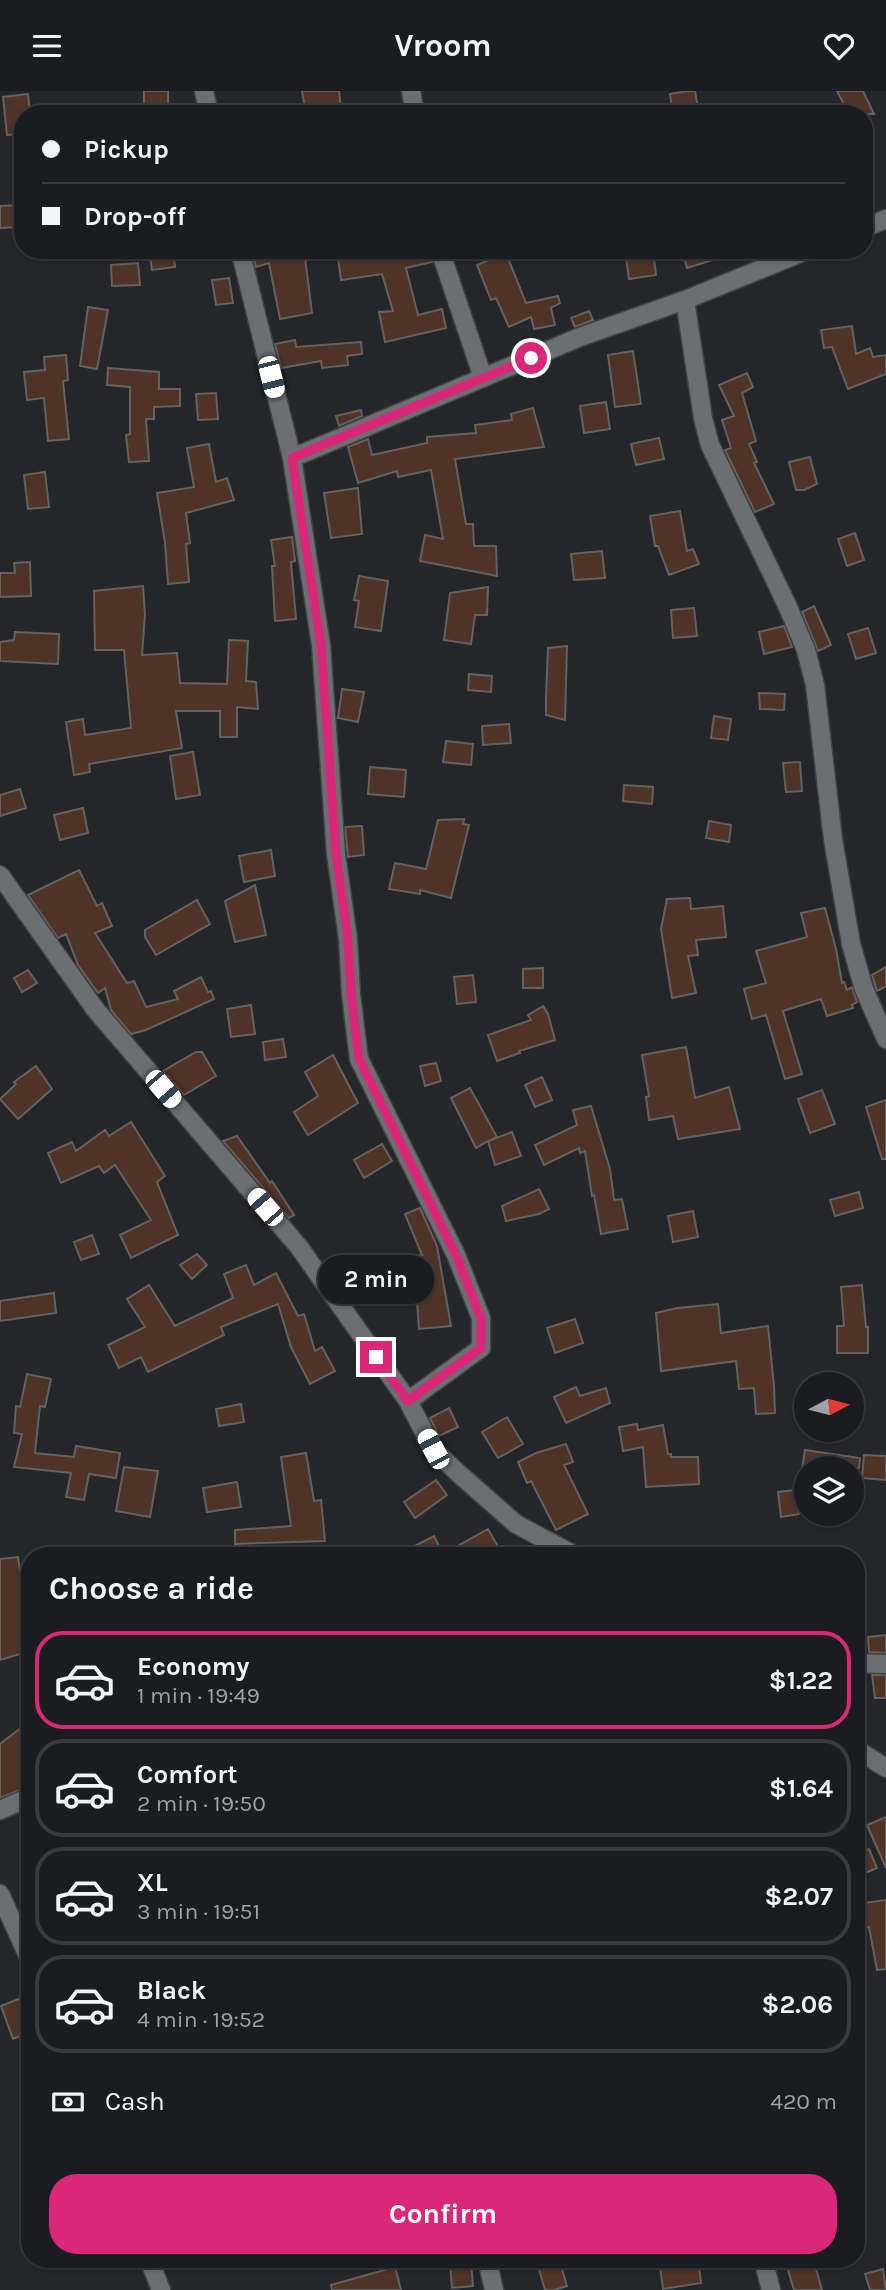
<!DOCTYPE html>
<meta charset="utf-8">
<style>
:root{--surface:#1b1c1f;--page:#28292c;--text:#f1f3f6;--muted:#a0a1a4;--line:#393a3d;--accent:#db2777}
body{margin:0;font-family:Karla,sans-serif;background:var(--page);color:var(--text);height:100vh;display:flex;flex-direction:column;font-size:26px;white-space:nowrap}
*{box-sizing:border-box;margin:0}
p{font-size:23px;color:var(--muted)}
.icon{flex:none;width:38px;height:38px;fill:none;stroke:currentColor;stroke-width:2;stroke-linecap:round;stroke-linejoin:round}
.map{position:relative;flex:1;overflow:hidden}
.panel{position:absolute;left:21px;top:1456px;width:844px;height:721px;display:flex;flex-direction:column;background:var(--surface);border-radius:28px;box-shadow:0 2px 5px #0004,0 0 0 2px var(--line)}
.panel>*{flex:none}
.guide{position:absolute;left:14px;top:14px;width:859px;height:154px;border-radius:28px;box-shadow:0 2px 5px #0004,0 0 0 2px var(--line);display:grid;align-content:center;height:154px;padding:0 28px;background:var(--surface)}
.needle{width:46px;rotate:83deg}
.tools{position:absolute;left:794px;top:1281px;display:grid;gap:14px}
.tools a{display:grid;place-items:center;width:70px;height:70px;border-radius:50%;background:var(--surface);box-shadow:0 2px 5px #0004,0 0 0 2px var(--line);font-size:35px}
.end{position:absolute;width:32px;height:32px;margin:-16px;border:9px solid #db2777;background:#fff;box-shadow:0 0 0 4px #fff}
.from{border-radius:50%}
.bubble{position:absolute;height:49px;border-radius:24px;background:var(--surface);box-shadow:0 2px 5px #0004,0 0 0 2px var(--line);font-size:23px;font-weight:700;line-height:49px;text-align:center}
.car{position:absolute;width:21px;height:42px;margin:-21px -10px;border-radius:9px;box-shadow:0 0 5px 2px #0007;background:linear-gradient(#fff 24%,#345 0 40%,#fff 0 76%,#345 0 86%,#fff 0)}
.guide b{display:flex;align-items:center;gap:24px;height:66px;font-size:26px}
.guide b+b{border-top:2px solid var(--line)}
.guide i{width:18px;height:18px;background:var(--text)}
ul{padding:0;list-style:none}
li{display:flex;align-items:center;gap:21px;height:98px;margin:0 14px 10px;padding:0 14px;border:4px solid var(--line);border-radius:28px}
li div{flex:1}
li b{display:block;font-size:26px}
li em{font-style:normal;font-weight:700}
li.current{border-color:var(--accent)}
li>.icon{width:63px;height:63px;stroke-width:1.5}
h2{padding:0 28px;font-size:32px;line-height:84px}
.pay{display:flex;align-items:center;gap:18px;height:77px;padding:0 28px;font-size:26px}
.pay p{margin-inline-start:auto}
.primary-button{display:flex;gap:14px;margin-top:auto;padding:14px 28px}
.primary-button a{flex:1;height:80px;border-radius:28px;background:var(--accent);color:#fff;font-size:28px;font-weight:700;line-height:80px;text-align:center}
header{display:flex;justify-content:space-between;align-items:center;height:91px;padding:0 28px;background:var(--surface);font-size:32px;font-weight:700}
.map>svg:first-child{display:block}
.building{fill:#4e3326;stroke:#65615f;stroke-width:2}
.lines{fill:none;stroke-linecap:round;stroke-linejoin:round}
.street-casing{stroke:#404244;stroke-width:21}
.street{stroke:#6c6f72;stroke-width:18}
.route{stroke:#db2777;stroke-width:9}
</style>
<header><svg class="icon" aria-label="menu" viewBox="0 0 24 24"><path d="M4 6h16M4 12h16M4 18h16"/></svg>Vroom<svg class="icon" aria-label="heart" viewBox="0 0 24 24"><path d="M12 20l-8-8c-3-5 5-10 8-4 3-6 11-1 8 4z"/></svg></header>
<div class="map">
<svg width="886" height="2199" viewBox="0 0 886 2199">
<rect width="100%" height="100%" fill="#242629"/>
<!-- building -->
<path class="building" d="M144 0H168V18L144 17Z
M302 0H339L341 17 306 23Z
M688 0H695L699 23H673L670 3Z
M837 0H863L874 23H849Z
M28 3 30 23H23V43L7 44 3 6Z
M18 114 20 136 0 137V115Z
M149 159H173L175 176 152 179Z
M252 159H304L312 222 280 228 269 172 256 176Z
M337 159H429L432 171 406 177 418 224 442 218 446 237 385 251 379 221 393 220 382 183 341 189Z
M625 159H653L656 184 629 188Z
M682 159H731L732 163 687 177Z
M506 162 526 212 558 205 560 212 551 217 555 234 534 238 531 226 509 236 496 207 491 209 477 174Z
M138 172 140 194 112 195 111 174Z
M229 187 233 212 216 214 212 189Z
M88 216 108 219 97 278 80 275Z
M589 220 593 229 575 236 571 227Z
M852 235 856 263 870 257 873 266 886 264V283L848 298 832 256 824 257 821 239Z
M295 249 296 256 361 251 362 263 347 265 348 274 322 277 321 270 281 277 275 253Z
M633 260 641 313 615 316 608 264Z
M66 264 68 289 63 290 69 348 48 350 44 307 27 309 24 281 45 279 44 266Z
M108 277 159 281V298H180V315L154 316V328H146L149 370 129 371 126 344 130 343V296L107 294Z
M747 282 753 296 742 302 756 350 749 353 757 371 754 372 774 413 755 421 725 359 731 357 722 329 734 325 719 294Z
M216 302 218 328 198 329 196 303Z
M606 311 610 338 584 342 580 315Z
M533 317 544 356 455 368 466 433H473L474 455H496L497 485 420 470 425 444 443 448 431 379 398 386 397 380 358 392 348 356 368 348 372 364 427 352V346L476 342 475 334 512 329 511 323Z
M361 319 362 325 339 335 336 325Z
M659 347 664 368 636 374 631 353Z
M209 353 216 391 227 387 234 409 186 422 190 452 186 453 189 491 168 493 165 452 157 402 194 396 187 357Z
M810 366 817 393 804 399H796L789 371Z
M45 381 49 416 28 418 24 384Z
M358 397 362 443 331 447 324 402Z
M680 420 687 460 693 458 699 473 669 484 658 455H655L650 425Z
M855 442 864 469 847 475 838 448Z
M292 446 295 470 291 471 296 528 275 530 272 475H275L271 449Z
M602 460 605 487 574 489 571 463Z
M30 471 31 505 0 506V482H15L14 472Z
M359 485 388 490 381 540 355 536 359 510 354 509Z
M143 495 145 524 142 564 177 562 180 592 227 593 229 549 248 550 246 590 256 591 258 618 237 616V646H220V620H176L182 657 89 673 90 681 74 684 66 631 83 628 85 644 131 637 124 559H95L94 500Z
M488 496 487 524H475L471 553 444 549 450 502Z
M814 515 831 554 818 560 802 521Z
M694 517 697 545 673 547 671 519Z
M784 535 792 556 764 563 759 541Z
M868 537 876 562 856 568 848 543Z
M15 541 59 543 58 573 0 570V551L14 549Z
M567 555 565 629 546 624V606L548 557Z
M469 583 492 585 491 601 468 599Z
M342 598 364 601 358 631 338 627Z
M759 602 785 603 784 619 760 618Z
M714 625 731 628 728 649 711 647Z
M509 633 511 652 483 654 482 635Z
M446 650 473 653 471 674 443 671Z
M193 661 200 704 176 708 170 665Z
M800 671 802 700 786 701 783 672Z
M370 676 406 679 404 706 368 703Z
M624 694 653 696 652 713 623 710Z
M20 698 26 717 0 725V704Z
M83 717 88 742 60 749 54 724Z
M464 728 463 733 469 734 451 807 420 799V803L389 798 395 772 426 778 438 729Z
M709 730 731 734 729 751 706 747Z
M362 735 364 764 348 766 345 736Z
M271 759 275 785 244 791 239 765Z
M79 779 97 815 102 812 112 835 95 842 127 892 134 890 146 916 178 908 174 900 201 886 208 901 211 900 214 908 146 939 131 943 111 919 105 897 98 902 78 874 66 843 58 847 28 804Z
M255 794 266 844 235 851 225 810Z
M690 807 691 818 723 815 726 846 696 849 698 864 688 865 696 902 672 907 661 838 667 808Z
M197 809 210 833 156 864 145 846V839Z
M825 817 836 858 842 892 844 891 847 899 852 896 857 911 852 914 853 917 827 925 821 908 783 920 802 983 785 988 766 924 752 928 744 898 766 892 756 860 807 846 801 822Z
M886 876V895L877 900 872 884Z
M543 877V897H523V878Z
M28 879 37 892 22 901 14 887Z
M473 884 476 911 457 913 454 886Z
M251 914 255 943 231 946 227 918Z
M543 915 548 923 555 949 519 960 520 962 497 970 488 944 531 929 528 924Z
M283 948 286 966 265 969 263 951Z
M686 956 695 1007 729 996 740 1038 678 1048 673 1025 649 1029 646 1006 649 1005 642 964Z
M196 961H202L216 985 184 1004 163 980Z
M333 964 358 1012 308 1044 294 1021 318 1005 305 981Z
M436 972 441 990 425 995 420 975Z
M36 975 52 998 18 1028 0 1008 16 993 14 991Z
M542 986 552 1009 535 1016 525 994Z
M470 997 497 1046 489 1050 512 1041 521 1065 495 1074 488 1050 476 1057 451 1007Z
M822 999 835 1033 810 1042 798 1008Z
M886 1009V1068H882L866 1016Z
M591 1015 610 1078 614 1109 622 1108 628 1138 601 1143 594 1104 592 1105 585 1060 580 1062 579 1057 544 1074 535 1054 577 1034 573 1019Z
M131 1031 165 1085 157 1091 178 1144 131 1167 120 1144 151 1129 115 1074 104 1082 99 1075 61 1092 48 1062 72 1051 76 1060 105 1039 109 1045Z
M237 1045 270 1092 272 1090 294 1124 289 1127 223 1050Z
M382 1053 392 1070 364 1087 354 1069Z
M539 1098 549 1118 539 1123 506 1130 502 1115Z
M859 1101 863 1117 835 1125 830 1109Z
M420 1117 437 1155 451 1235 419 1238 416 1197 371 1204 366 1173 422 1164 405 1123Z
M693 1120 698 1146 673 1151 668 1125Z
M92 1144 99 1163 81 1169 74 1151Z
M197 1163 207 1174 192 1188 180 1174Z
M246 1174 254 1194 276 1182 298 1225 304 1223 315 1260 322 1256 335 1280 310 1293 291 1256 278 1213 221 1236 224 1244 148 1281 141 1266 119 1277 108 1254 145 1236 127 1208 149 1194 175 1235 233 1207 224 1183Z
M862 1194 866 1236H868V1262H837V1235H844L841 1196Z
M54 1202 56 1222 0 1230V1210Z
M718 1213 721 1242 768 1235 774 1295 775 1322 756 1323 754 1297 739 1298 736 1270 661 1280 656 1222 677 1217Z
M575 1228 583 1252 555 1262 547 1237Z
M27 1283 51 1288 45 1316 40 1315 35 1362 74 1366 76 1355 120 1362 116 1387 89 1383 84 1409 66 1406 71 1382 14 1376 22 1343 14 1342 16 1315 20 1316Z
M576 1296 580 1305 606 1297 610 1312 566 1332 554 1306Z
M241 1313 244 1331 219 1335 216 1318Z
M449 1317 458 1336 439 1345 430 1327Z
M507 1326 523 1353 498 1367 482 1341Z
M637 1333 638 1339 663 1334 668 1363H671V1366H698L699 1393 646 1396 643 1356 623 1360 619 1336Z
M566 1353 573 1371 564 1374 588 1423 556 1439 531 1390 527 1392 518 1371 536 1362Z
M805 1359 860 1367 859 1377H802Z
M306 1362 314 1410 321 1409 325 1450 235 1453V1439L291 1435 281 1366Z
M864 1364 886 1365V1389L862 1387Z
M124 1376 158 1380 150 1426 116 1420Z
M436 1389 447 1404 415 1427 404 1411Z
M237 1391 241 1416 207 1421 203 1397Z
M796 1399 799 1423 781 1426 778 1401Z
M488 1438 500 1459 490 1465H395L434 1445 443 1463Z
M18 1466 23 1502 30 1501V1560L0 1569V1468Z
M886 1544V1562L869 1561 868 1546Z
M872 1584H886V1607H875Z
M30 1630V1695L0 1707V1653Z
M886 1726V1777L867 1734Z
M869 1758 877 1777 856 1786V1763Z
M886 1809V1878L877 1879 869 1836 858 1837 856 1813Z
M26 1905 30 1916V1941L13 1948 1 1915Z
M536 2168H559L567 2195 554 2199H545Z
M659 2168H698L701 2192 663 2198Z
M471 2170 473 2195 452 2197 450 2172Z
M814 2171 822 2199H794L788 2179Z
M395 2176 401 2199H332L331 2194Z
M883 2178 886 2199H870L865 2183Z"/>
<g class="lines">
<defs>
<path id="street" d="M204 0 209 23
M411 0 415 23
M864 137 886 128
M240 159 292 367 321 554 336 763 348 848 351 903 359 968 456 1164 481 1227V1257L408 1310
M440 159 483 287
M685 209 703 327 710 354 787 514 806 559 815 594 833 748 851 853 864 898 886 948
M292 367 580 246 685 209 808 159
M0 784 95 918 299 1156 408 1310 433 1358 457 1381 516 1433 576 1465
M856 1572 886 1573
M856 1658 886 1677
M0 1719 30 1706
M0 1803 30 1869
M149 2168 161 2199
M487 2168 494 2199
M763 2168 771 2199"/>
</defs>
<!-- street casing -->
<use href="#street" class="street-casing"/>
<!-- street -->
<use href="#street" class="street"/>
</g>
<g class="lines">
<!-- route -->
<path class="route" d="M376 1266 408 1310 481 1257V1227L456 1164 359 968 351 903 348 848 336 763 321 554 292 367 531 267"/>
</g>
</svg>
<div class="tools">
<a><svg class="needle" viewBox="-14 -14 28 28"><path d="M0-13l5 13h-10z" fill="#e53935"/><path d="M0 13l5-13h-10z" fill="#a0a1a4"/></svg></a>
<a><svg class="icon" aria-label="layers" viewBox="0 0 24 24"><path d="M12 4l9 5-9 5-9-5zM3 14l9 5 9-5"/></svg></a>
</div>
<i class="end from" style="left:531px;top:267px"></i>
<i class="end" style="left:376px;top:1266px"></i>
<div class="bubble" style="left:318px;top:1164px;width:116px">2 min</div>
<i class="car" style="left:271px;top:286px;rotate:166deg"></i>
<i class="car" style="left:163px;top:998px;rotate:139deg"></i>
<i class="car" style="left:265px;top:1116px;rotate:319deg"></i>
<i class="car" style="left:433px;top:1358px;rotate:332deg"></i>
<div class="guide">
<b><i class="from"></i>Pickup</b>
<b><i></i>Drop-off</b>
</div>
<section class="panel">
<h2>Choose a ride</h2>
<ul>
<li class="current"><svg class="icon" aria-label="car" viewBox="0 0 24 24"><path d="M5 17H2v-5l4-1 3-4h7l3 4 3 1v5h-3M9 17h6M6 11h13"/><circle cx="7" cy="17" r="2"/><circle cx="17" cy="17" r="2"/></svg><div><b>Economy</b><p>1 min · 19:49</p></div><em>$1.22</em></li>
<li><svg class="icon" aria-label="car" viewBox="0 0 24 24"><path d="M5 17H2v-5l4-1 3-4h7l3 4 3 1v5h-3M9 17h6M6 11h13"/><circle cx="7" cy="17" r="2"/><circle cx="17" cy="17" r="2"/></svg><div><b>Comfort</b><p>2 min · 19:50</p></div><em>$1.64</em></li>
<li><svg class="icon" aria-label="car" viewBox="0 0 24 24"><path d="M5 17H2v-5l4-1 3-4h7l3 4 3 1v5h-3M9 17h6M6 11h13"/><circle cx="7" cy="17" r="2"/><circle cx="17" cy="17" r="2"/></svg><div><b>XL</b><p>3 min · 19:51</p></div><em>$2.07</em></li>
<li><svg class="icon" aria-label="car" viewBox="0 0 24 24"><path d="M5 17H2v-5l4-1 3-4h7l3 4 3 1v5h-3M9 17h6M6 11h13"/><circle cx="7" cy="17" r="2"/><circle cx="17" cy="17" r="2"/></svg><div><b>Black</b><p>4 min · 19:52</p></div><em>$2.06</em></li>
</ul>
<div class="pay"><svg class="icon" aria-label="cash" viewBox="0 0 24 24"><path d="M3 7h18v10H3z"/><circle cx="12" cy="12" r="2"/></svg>Cash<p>420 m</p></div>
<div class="primary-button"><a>Confirm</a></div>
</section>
</div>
